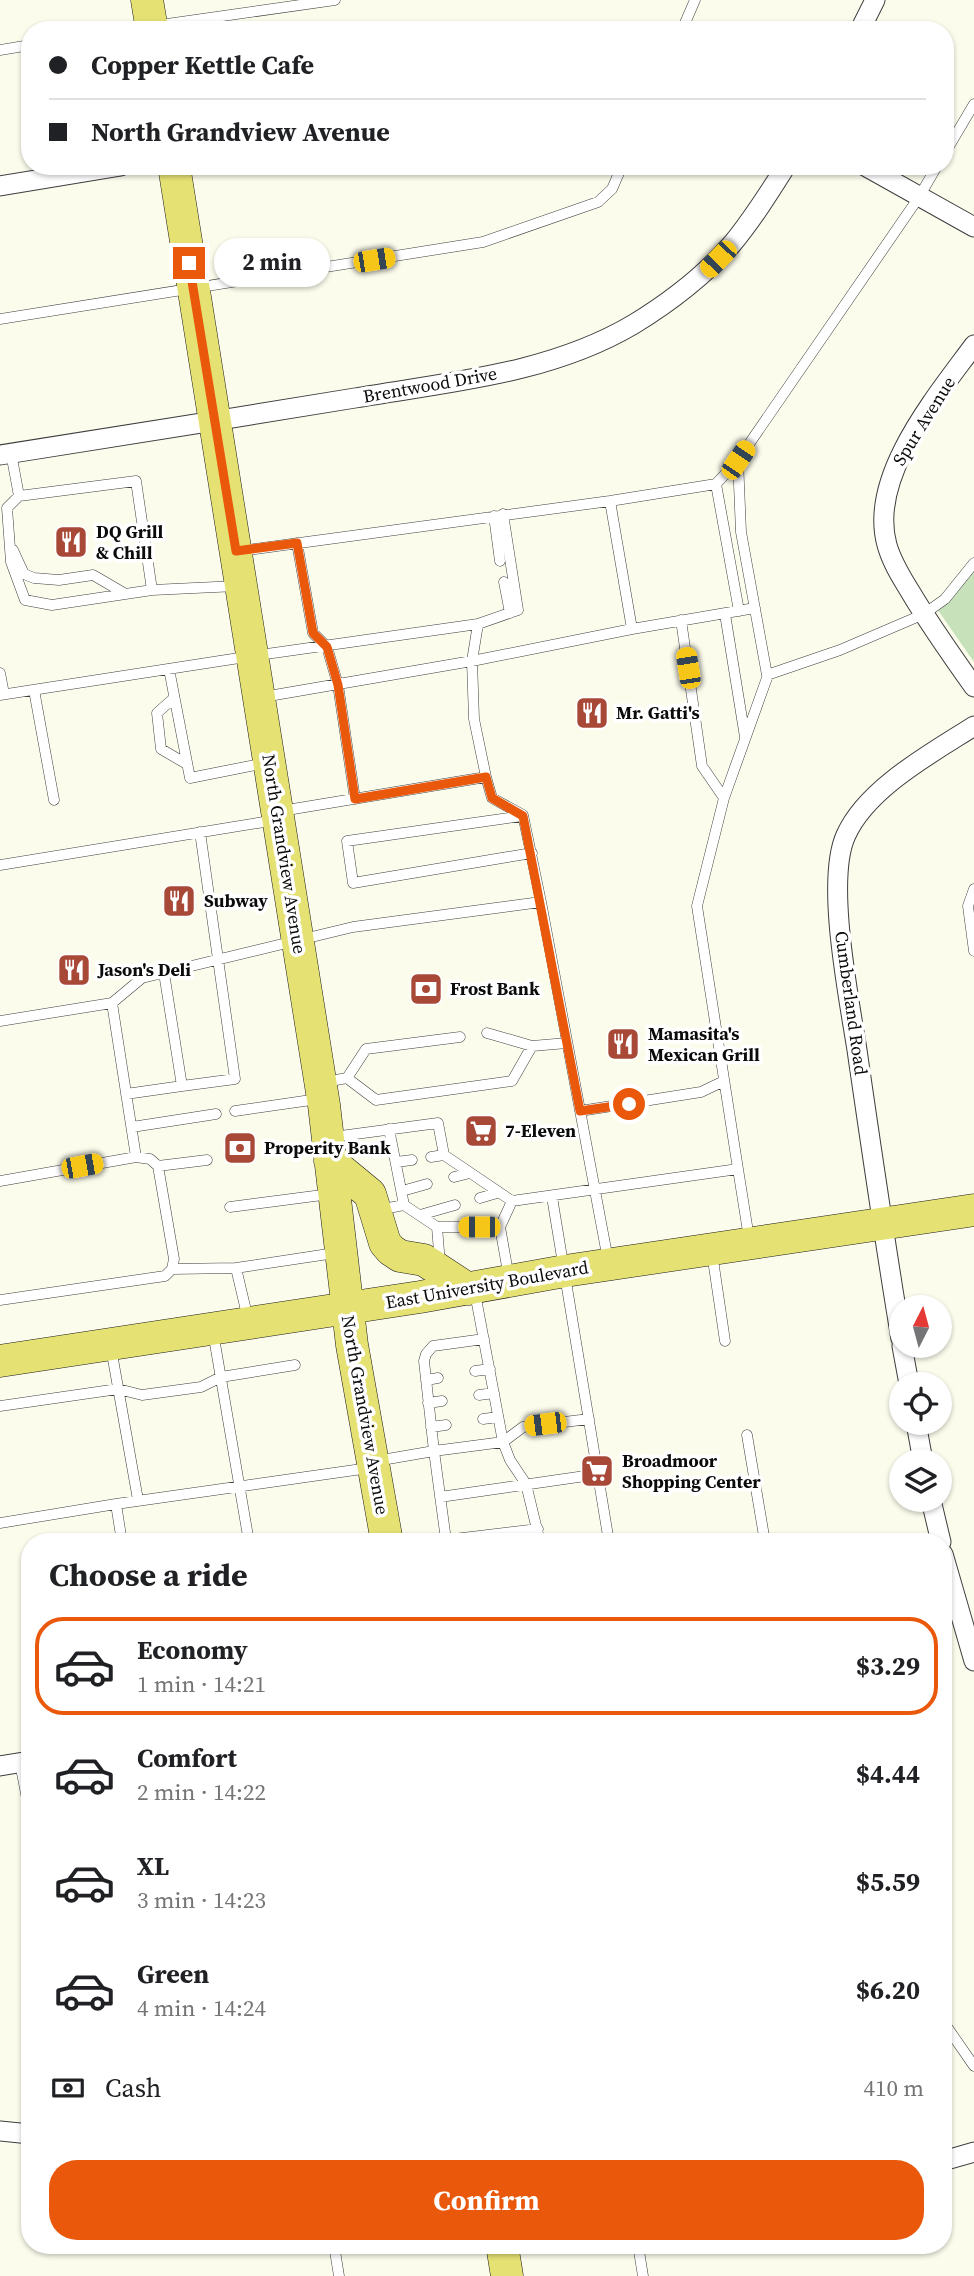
<!DOCTYPE html>
<meta charset="utf-8">
<style>
:root{--surface:#fff;--page:#f6f6f6;--text:#202124;--muted:#757577;--line:#e0e0e0;--accent:#ea580c}
body{margin:0;font-family:"Source Serif 4",serif;background:var(--page);color:var(--text);height:100vh;display:flex;flex-direction:column;font-size:26px;white-space:nowrap}
*{box-sizing:border-box;margin:0}
p{font-size:23px;color:var(--muted)}
.icon{flex:none;width:38px;height:38px;fill:none;stroke:currentColor;stroke-width:2;stroke-linecap:round;stroke-linejoin:round}
.map{position:relative;flex:1;overflow:hidden}
.details{position:absolute;left:21px;top:1533px;width:931px;height:721px;display:flex;flex-direction:column;background:var(--surface);border-radius:28px;box-shadow:0 2px 5px #0004}
.details>*{flex:none}
.top-card{position:absolute;left:21px;top:21px;width:933px;height:154px;border-radius:28px;box-shadow:0 2px 5px #0004;display:grid;align-content:center;height:154px;padding:0 28px;background:var(--surface)}
.needle{width:46px;rotate:6deg}
.fabs{position:absolute;left:889px;top:1295px;display:grid;gap:14px}
.fabs a{display:grid;place-items:center;width:63px;height:63px;border-radius:50%;background:var(--surface);box-shadow:0 2px 5px #0004;font-size:35px}
.end{position:absolute;width:32px;height:32px;margin:-16px;border:9px solid #ea580c;background:#fff;box-shadow:0 0 0 4px #fff}
.from{border-radius:50%}
.bubble{position:absolute;height:49px;border-radius:24px;background:var(--surface);box-shadow:0 2px 5px #0004;font-size:23px;font-weight:700;line-height:49px;text-align:center}
.car{position:absolute;width:21px;height:42px;margin:-21px -10px;border-radius:9px;box-shadow:0 0 5px 2px #0007;background:linear-gradient(#f5c518 24%,#345 0 40%,#f5c518 0 76%,#345 0 86%,#f5c518 0)}
.top-card b{display:flex;align-items:center;gap:24px;height:66px;font-size:26px}
.top-card b+b{border-top:2px solid var(--line)}
.top-card i{width:18px;height:18px;background:var(--text)}
ul{padding:0;list-style:none}
li{display:flex;align-items:center;gap:21px;height:98px;margin:0 14px 10px;padding:0 14px;border:4px solid transparent;border-radius:28px}
li div{flex:1}
li b{display:block;font-size:26px}
li em{font-style:normal;font-weight:700}
li.current{border-color:var(--accent)}
li>.icon{width:63px;height:63px;stroke-width:1.5}
h2{padding:0 28px;font-size:32px;line-height:84px}
.pay{display:flex;align-items:center;gap:18px;height:77px;padding:0 28px;font-size:26px}
.pay p{margin-inline-start:auto}
.button{display:flex;gap:14px;margin-top:auto;padding:14px 28px}
.button a{flex:1;height:80px;border-radius:28px;background:var(--accent);color:#fff;font-size:28px;font-weight:700;line-height:80px;text-align:center}
.map>svg:first-child{display:block}
.green{fill:#c7e2bb}
.lines{fill:none;stroke-linecap:round;stroke-linejoin:round}
.service-casing{stroke:#3e3e3e;stroke-width:11}
.minor-casing{stroke:#3e3e3e;stroke-width:21}
.primary-casing{stroke:#1c1c1c;stroke-width:33}
.service{stroke:#fff;stroke-width:10}
.minor{stroke:#fff;stroke-width:19}
.primary{stroke:#e6e173;stroke-width:32}
.route{stroke:#ea580c;stroke-width:9}
.labels{text-anchor:middle;stroke-width:7;stroke-linejoin:round;paint-order:stroke}
.street-label{font-size:18px;fill:#0b0b0b;stroke:#fff}
.poi-label{font-size:18px;font-weight:bold;fill:#0b0b0b;stroke:#fff;text-anchor:start}
</style>
<div class="map">
<svg width="974" height="2276" viewBox="0 0 974 2276">
<rect width="100%" height="100%" fill="#fcfced"/>
<!-- green -->
<path class="green" d="M974 563V662L935 606Z"/>
<g class="lines">
<defs>
<path id="service" d="M125 30 335 0
M682 30 695 0
M0 50 30 45
M945 153 974 104
M937 166 919 197 738 460 741 532 767 675 840 650 924 614 945 599 974 563
M0 319 483 242 598 202 612 189 622 166
M11 453 19 496 136 481 152 590
M716 484 738 460
M19 496 7 508 11 562 25 600 52 605 152 590 237 586
M610 501 716 484 739 611
M494 516 500 561
M297 543 313 633 327 647 338 685 355 799
M13 550 24 574 34 578 59 580 93 575 124 593
M240 551 610 501 632 629 755 608
M504 582 510 613
M725 614 745 737
M169 669 190 778 265 763
M0 673 4 694
M34 690 54 800
M0 695 252 656 478 624 518 610 503 514
M263 697 472 661 632 629
M174 698 157 713 161 749 185 763
M724 798 768 675
M281 811 486 777 474 719 472 661 478 624
M522 816 347 841 353 883 532 853
M0 865 276 820
M974 889 968 906 974 951
M541 902 608 1260
M164 973 182 1086 235 1079 200 832
M112 1003 136 1157
M0 1021 112 1003 142 978 353 927 541 902 523 815 492 798 486 777
M487 1033 532 1046 567 1043
M347 1078 376 1100 512 1081 532 1046
M325 1082 347 1078 366 1049 460 1037
M126 1094 182 1086
M235 1111 318 1099
M580 1111 701 1092 724 1081
M132 1127 216 1114
M333 1137 438 1123 444 1155 512 1201 738 1169 697 906 724 798 702 766 681 620
M431 1157 444 1155
M396 1162 412 1160
M158 1166 207 1160
M738 1169 749 1238
M454 1177 470 1173
M0 1181 136 1157 150 1159 158 1166 174 1259 172 1269 165 1276 0 1300
M402 1191 427 1184
M552 1197 609 1542
M480 1198 497 1193
M404 1205 437 1227 440 1264
M230 1207 330 1194
M378 1210 404 1205 389 1129
M420 1215 455 1205
M437 1227H500L512 1201
M500 1227 509 1278
M712 1253 725 1341
M236 1268 335 1253
M172 1269 236 1268 248 1319
M475 1293 503 1442 523 1427 589 1419
M213 1332 249 1542
M111 1348 138 1500
M475 1371 490 1369
M426 1380 438 1378
M479 1395 494 1393
M428 1403 442 1401
M0 1406 118 1389 142 1395 201 1387 221 1377 295 1365
M483 1419 498 1417
M431 1427 446 1425
M747 1435 765 1542
M376 1461 434 1451 424 1361 426 1354 433 1346 484 1339
M440 1497 599 1474
M0 1523 116 1504
M538 1529 446 1540 434 1451 503 1442 510 1460 526 1484 540 1542
M122 1542 116 1504 369 1468
M20 1763 30 1814
M943 2014 947 2027 974 2066
M334 2245 339 2276
M638 2245 643 2276"/>
<path id="minor" d="M860 30 875 0
M865 166 974 227
M0 186 121 166
M974 345C936 397 868 477 887 545 892 563 902 578 911 593 930 625 952 656 974 687
M0 455C118 436 237 418 355 398 449 382 550 374 634 324 670 302 704 276 732 244 752 220 769 193 786 166
M901 1339C885 1243 871 1147 857 1050 849 998 825 880 846 835 867 788 932 753 974 726
M902 1346 909 1384
M916 1423 923 1461
M931 1500 941 1542
M943 1554 974 1661
M0 1766 30 1761
M0 2131 30 2134
M943 2161 974 2152"/>
<path id="primary" d="M147 0 152 30
M174 166 324 1105 352 1345 387 1542
M330 1161 370 1194 385 1243 391 1250 400 1256 424 1260 468 1289
M0 1361 420 1297 565 1271 974 1210
M502 2245 507 2276"/>
</defs>
<!-- service casing -->
<use href="#service" class="service-casing"/>
<!-- minor casing -->
<use href="#minor" class="minor-casing"/>
<!-- primary casing -->
<use href="#primary" class="primary-casing"/>
<!-- service -->
<use href="#service" class="service"/>
<!-- minor -->
<use href="#minor" class="minor"/>
<!-- primary -->
<use href="#primary" class="primary"/>
</g>
<g class="lines">
<!-- route -->
<path class="route" d="M189 263 236 551 297 543 313 633 327 647 338 685 355 799 486 777 492 798 523 816 580 1111 629 1104"/>
</g>
<!-- icons -->
<defs>
<symbol id="restaurant-square" viewBox="-11 -11 22 22"><rect x="-9" y="-9" width="18" height="18" rx="4" fill="#a84837" stroke="#fff"/><path d="M-5-6h1v4h1v-4h1v4h1v-4h1v5L-1.5 .5V6h-2V.5L-5-1ZM5-6V6H3V1.5H1.5Q1.5-4 5-6Z" fill="#fff"/></symbol>
<symbol id="bank-square" viewBox="-11 -11 22 22"><rect x="-9" y="-9" width="18" height="18" rx="4" fill="#a84837" stroke="#fff"/><path d="M-6-4H6V4H-6ZM0-2.3a2.3 2.3 0 1 0 0 4.6a2.3 2.3 0 1 0 0-4.6Z" fill="#fff"/></symbol>
<symbol id="supermarket-square" viewBox="-11 -11 22 22"><rect x="-9" y="-9" width="18" height="18" rx="4" fill="#a84837" stroke="#fff"/><path d="M-6-5.5h2.5l.6 2H6L4.5 2H-2.5L-4.4-4H-6ZM-1.5 3.2a1.3 1.3 0 1 0 .1 0ZM3 3.2a1.3 1.3 0 1 0 .1 0Z" fill="#fff"/></symbol>
</defs>
<g fill-rule="evenodd">
<use href="#restaurant-square" x="52" y="523" width="38" height="38"/>
<use href="#restaurant-square" x="573" y="694" width="38" height="38"/>
<use href="#restaurant-square" x="160" y="882" width="38" height="38"/>
<use href="#restaurant-square" x="55" y="951" width="38" height="38"/>
<use href="#bank-square" x="407" y="970" width="38" height="38"/>
<use href="#restaurant-square" x="604" y="1025" width="38" height="38"/>
<use href="#supermarket-square" x="462" y="1112" width="38" height="38"/>
<use href="#bank-square" x="221" y="1129" width="38" height="38"/>
<use href="#supermarket-square" x="578" y="1452" width="38" height="38"/>
</g>
<g class="labels">
<!-- street labels -->
<g class="street-label">
<text transform="translate(430 385) rotate(-10)" y="6">Brentwood Drive</text>
<text transform="translate(924 421) rotate(-58)" y="6">Spur Avenue</text>
<text transform="translate(284 854) rotate(81)" y="6">North Grandview Avenue</text>
<text transform="translate(851 1003) rotate(82)" y="6">Cumberland Road</text>
<text transform="translate(487 1285) rotate(-10)" y="6">East University Boulevard</text>
<text transform="translate(365 1415) rotate(80)" y="6">North Grandview Avenue</text>
</g>
<!-- poi labels -->
<g class="poi-label">
<text x="96" y="538">DQ Grill<tspan x="96" dy="21">&amp; Chill</tspan></text>
<text x="616" y="719">Mr. Gatti's</text>
<text x="204" y="907">Subway</text>
<text x="98" y="976">Jason's Deli</text>
<text x="450" y="995">Frost Bank</text>
<text x="648" y="1040">Mamasita's<tspan x="648" dy="21">Mexican Grill</tspan></text>
<text x="505" y="1137">7-Eleven</text>
<text x="264" y="1154">Properity Bank</text>
<text x="622" y="1467">Broadmoor<tspan x="622" dy="21">Shopping Center</tspan></text>
</g>
</g>
</svg>
<div class="fabs">
<a><svg class="needle" viewBox="-14 -14 28 28"><path d="M0-13l5 13h-10z" fill="#e53935"/><path d="M0 13l5-13h-10z" fill="#757577"/></svg></a>
<a><svg class="icon" aria-label="locate" viewBox="0 0 24 24"><circle cx="12" cy="12" r="6"/><path d="M12 2v4M12 18v4M2 12h4M18 12h4"/></svg></a>
<a><svg class="icon" aria-label="layers" viewBox="0 0 24 24"><path d="M12 4l9 5-9 5-9-5zM3 14l9 5 9-5"/></svg></a>
</div>
<i class="end from" style="left:629px;top:1104px"></i>
<i class="end" style="left:189px;top:263px"></i>
<div class="bubble" style="left:214px;top:238px;width:116px">2 min</div>
<i class="car" style="left:718px;top:259px;rotate:224deg"></i>
<i class="car" style="left:374px;top:260px;rotate:81deg"></i>
<i class="car" style="left:738px;top:460px;rotate:34deg"></i>
<i class="car" style="left:688px;top:668px;rotate:351deg"></i>
<i class="car" style="left:82px;top:1166px;rotate:80deg"></i>
<i class="car" style="left:479px;top:1227px;rotate:270deg"></i>
<i class="car" style="left:545px;top:1424px;rotate:263deg"></i>
<div class="top-card">
<b><i class="from"></i>Copper Kettle Cafe</b>
<b><i></i>North Grandview Avenue</b>
</div>
<section class="details">
<h2>Choose a ride</h2>
<ul>
<li class="current"><svg class="icon" aria-label="car" viewBox="0 0 24 24"><path d="M5 17H2v-5l4-1 3-4h7l3 4 3 1v5h-3M9 17h6M6 11h13"/><circle cx="7" cy="17" r="2"/><circle cx="17" cy="17" r="2"/></svg><div><b>Economy</b><p>1 min · 14:21</p></div><em>$3.29</em></li>
<li><svg class="icon" aria-label="car" viewBox="0 0 24 24"><path d="M5 17H2v-5l4-1 3-4h7l3 4 3 1v5h-3M9 17h6M6 11h13"/><circle cx="7" cy="17" r="2"/><circle cx="17" cy="17" r="2"/></svg><div><b>Comfort</b><p>2 min · 14:22</p></div><em>$4.44</em></li>
<li><svg class="icon" aria-label="car" viewBox="0 0 24 24"><path d="M5 17H2v-5l4-1 3-4h7l3 4 3 1v5h-3M9 17h6M6 11h13"/><circle cx="7" cy="17" r="2"/><circle cx="17" cy="17" r="2"/></svg><div><b>XL</b><p>3 min · 14:23</p></div><em>$5.59</em></li>
<li><svg class="icon" aria-label="car" viewBox="0 0 24 24"><path d="M5 17H2v-5l4-1 3-4h7l3 4 3 1v5h-3M9 17h6M6 11h13"/><circle cx="7" cy="17" r="2"/><circle cx="17" cy="17" r="2"/></svg><div><b>Green</b><p>4 min · 14:24</p></div><em>$6.20</em></li>
</ul>
<div class="pay"><svg class="icon" aria-label="cash" viewBox="0 0 24 24"><path d="M3 7h18v10H3z"/><circle cx="12" cy="12" r="2"/></svg>Cash<p>410 m</p></div>
<div class="button"><a>Confirm</a></div>
</section>
</div>
